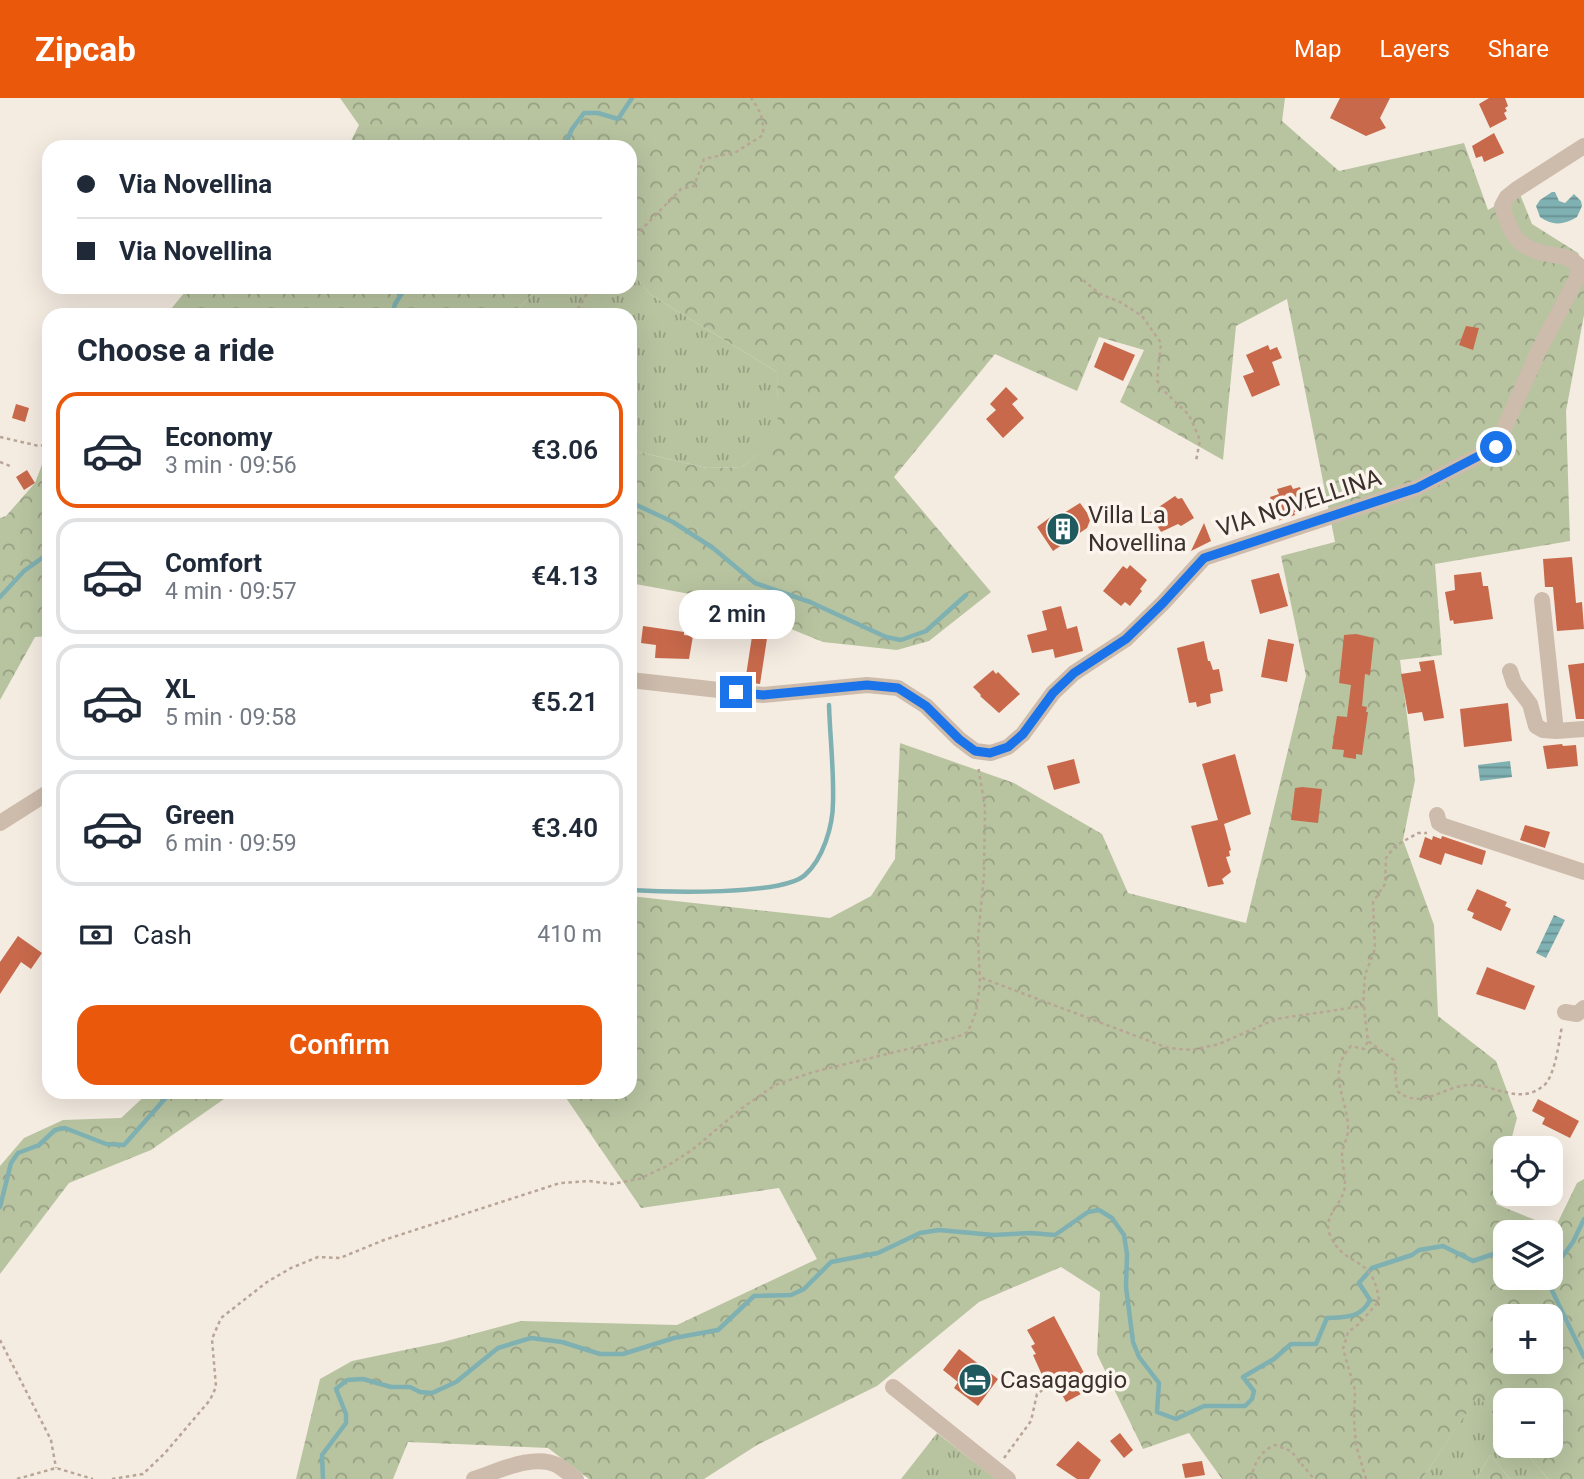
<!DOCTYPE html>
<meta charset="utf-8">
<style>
:root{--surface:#fff;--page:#f6f6f7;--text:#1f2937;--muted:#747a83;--line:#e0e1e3;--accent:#ea580c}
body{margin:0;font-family:Roboto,sans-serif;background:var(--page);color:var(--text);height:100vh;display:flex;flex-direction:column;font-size:26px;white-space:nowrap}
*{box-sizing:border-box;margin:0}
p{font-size:23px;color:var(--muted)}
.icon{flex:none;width:38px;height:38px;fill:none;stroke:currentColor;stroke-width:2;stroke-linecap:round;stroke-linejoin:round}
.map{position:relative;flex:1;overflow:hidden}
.sheet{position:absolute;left:42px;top:210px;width:595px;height:791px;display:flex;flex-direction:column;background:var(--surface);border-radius:21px;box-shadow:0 7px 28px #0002}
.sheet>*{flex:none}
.banner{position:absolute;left:42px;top:42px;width:595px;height:154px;border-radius:21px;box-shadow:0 7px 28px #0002;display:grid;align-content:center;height:154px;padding:0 35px;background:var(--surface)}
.buttons{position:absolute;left:1493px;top:1038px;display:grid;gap:14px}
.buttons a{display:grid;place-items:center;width:70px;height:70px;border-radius:14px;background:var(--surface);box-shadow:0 7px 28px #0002;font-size:35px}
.end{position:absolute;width:32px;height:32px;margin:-16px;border:9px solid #1a73e8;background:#fff;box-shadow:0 0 0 4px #fff}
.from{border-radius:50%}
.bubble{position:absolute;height:49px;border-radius:21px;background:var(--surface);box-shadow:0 7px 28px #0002;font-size:23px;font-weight:600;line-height:49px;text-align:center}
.banner b{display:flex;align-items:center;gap:24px;height:66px;font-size:26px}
.banner b+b{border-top:2px solid var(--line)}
.banner i{width:18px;height:18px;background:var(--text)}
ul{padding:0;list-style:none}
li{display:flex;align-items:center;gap:21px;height:116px;margin:0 14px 10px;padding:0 21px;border:4px solid var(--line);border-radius:21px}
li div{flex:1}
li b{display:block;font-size:26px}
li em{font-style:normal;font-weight:600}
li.on{border-color:var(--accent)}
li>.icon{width:63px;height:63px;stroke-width:1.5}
h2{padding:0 35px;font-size:32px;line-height:84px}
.pay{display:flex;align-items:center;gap:18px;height:77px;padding:0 35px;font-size:26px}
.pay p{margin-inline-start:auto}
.action{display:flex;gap:14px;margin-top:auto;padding:14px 35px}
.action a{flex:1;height:80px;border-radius:21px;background:var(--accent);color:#fff;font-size:28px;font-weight:600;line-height:80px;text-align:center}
header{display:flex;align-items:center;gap:42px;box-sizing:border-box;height:98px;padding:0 35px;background:var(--accent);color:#fff}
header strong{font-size:33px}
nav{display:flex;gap:38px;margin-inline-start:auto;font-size:24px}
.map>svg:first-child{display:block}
.grass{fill:url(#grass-tufts)}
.forest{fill:url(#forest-crowns);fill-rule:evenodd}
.water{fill:url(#water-rules)}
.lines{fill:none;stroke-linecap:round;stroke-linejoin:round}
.stream{stroke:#7fb0b2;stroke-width:4.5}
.building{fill:#c8694b}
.path{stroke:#b9a596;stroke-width:2.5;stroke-dasharray:3.5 3.5;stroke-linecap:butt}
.street{stroke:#cdbbac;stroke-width:16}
.route{stroke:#1a73e8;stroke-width:9}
.labels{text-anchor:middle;stroke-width:7;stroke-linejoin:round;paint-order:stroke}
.street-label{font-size:24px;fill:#3b302b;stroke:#fbf5ee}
.poi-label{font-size:24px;fill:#3b302b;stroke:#fbf5ee;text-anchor:start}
</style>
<header>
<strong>Zipcab</strong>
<nav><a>Map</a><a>Layers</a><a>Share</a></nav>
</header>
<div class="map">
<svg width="1584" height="1381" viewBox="0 0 1584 1381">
<defs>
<pattern id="grass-tufts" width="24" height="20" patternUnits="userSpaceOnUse" patternTransform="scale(1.75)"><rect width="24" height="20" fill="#b8c4a0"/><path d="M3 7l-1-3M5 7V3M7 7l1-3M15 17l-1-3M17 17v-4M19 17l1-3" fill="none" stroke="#97a083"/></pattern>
<pattern id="forest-crowns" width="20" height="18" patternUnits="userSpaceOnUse" patternTransform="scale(1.75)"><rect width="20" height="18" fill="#b8c4a0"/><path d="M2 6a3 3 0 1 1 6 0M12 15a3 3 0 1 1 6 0" fill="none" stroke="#97a083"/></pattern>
<pattern id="water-rules" width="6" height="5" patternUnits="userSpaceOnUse" patternTransform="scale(1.75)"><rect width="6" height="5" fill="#7fb0b2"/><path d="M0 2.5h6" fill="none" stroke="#699091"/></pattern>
</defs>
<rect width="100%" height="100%" fill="#f4ebe1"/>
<!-- grass -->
<path class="grass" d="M630 172 651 197 777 274 779 339 742 369 707 370 630 352V217H512L540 189H630Z
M1478 1297 1505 1329V1348H1520L1548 1381H1510L1490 1357 1476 1381H1422Z
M937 1335 996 1381H901Z"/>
<!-- forest -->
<path class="forest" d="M340 0H1285L1282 23 1339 73 1464 45 1488 112 1519 94 1532 126 1578 155 1584 168V217L1566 313 1570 443 1435 466 1442 557 1400 562 1415 682 1403 742 1434 827 1438 918 1496 963 1517 1020 1509 1050H1505V1069L1496 1106 1555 1130 1577 1085 1584 1081V1381H1548L1520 1348H1550V1302H1505V1329L1478 1298 1422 1381H1222L1189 1335 1143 1351 1097 1256 1100 1194 1061 1169 979 1204 877 1288 757 1347 704 1381H589L548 1350 408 1344 393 1381H296L320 1281 352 1263 443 1244 521 1223 677 1227 817 1161 779 1090 641 1110 562 994H630V798L830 820 871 798 895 761 900 645 1014 685 1102 736 1128 795 1246 825 1306 578 1281 458 1335 444 1287 201 1236 228 1223 362 1120 304 1144 252 1099 239 1077 293 995 256 894 379 991 494 929 543 897 552 823 544 717 501 630 485V352L707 370 742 369 778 339 777 274 651 197 630 172V49H348L359 27ZM1505 1134H1550V1180H1505ZM1505 1218H1550V1264H1505Z
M189 189H540L512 217H166Z
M49 348V538L35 539 0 602V420L6 418 35 385Z
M149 994H234L151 1052 69 1085 0 1176V1068L24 1040 63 1022 121 1020Z
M1490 1357 1510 1381H1476Z"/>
<!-- water -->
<path class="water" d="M1552 94H1555L1559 103 1565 105 1574 96 1581 103 1582 108 1577 119C1564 127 1552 128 1540 119L1536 108 1540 102Z
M1510 663 1512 679 1480 683 1478 667Z
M1554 817 1565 822 1546 860 1536 855Z"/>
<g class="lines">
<!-- stream -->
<path class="stream" d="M564 49 572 31 584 15H598L618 21 632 0
M392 217 395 206 406 189
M630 404 673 424 713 450 755 485 810 504 886 539 901 542 926 533 966 497
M0 499 24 473 49 455
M630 792C663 794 782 798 805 777 823 761 833 728 833 704 834 672 830 639 829 607
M0 1109 11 1065 18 1055 39 1047 55 1032 65 1030 106 1046 124 1047 171 994
M1550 1165 1557 1166 1573 1144 1584 1121
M1546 1180 1584 1259
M323 1381 322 1357 346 1325V1316L336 1291 347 1282 363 1281 391 1289H410L420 1294 432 1295 456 1284 498 1250 531 1240 562 1244 600 1256H623L674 1240 718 1232 754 1198 791 1197 804 1191 831 1164 878 1155 920 1135 939 1132 993 1137 1030 1135 1055 1137 1088 1114 1099 1112 1112 1120 1124 1137 1127 1156 1126 1189 1133 1244 1139 1259 1159 1285 1157 1314 1176 1321 1204 1308H1245L1252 1301 1254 1293 1243 1279 1274 1261 1291 1246H1316L1327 1220C1346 1219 1361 1220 1370 1202L1359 1185 1372 1170 1412 1157 1419 1152 1443 1148 1473 1163 1505 1152"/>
</g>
<!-- building -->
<path class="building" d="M1340 0H1390L1380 20 1386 30 1366 38 1330 20Z
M1489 0H1505L1508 8 1505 10 1507 13 1504 15 1507 21 1490 30 1479 6Z
M1494 35 1504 55 1484 64 1482 58 1476 60 1472 48Z
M1466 228 1479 230 1473 252 1459 247Z
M1104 244 1135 257 1123 283 1094 269Z
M1268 247 1270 252 1277 249 1282 260 1272 264 1280 287 1252 299 1243 278 1254 274 1246 257Z
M1006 289 1018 301 1012 306 1024 320 1003 340 986 321 996 312 990 306Z
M16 306 29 310 25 324 12 320Z
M27 372 35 385 24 392 16 379Z
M1291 387 1293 391 1300 389 1307 410 1294 414 1295 417 1278 423 1270 399 1279 396 1277 391Z
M1175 398 1178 401 1182 400 1194 420 1181 428 1178 426 1161 434 1150 415Z
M1080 405 1091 420 1087 430 1053 453 1037 429 1056 415 1059 418Z
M1204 425 1211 443 1191 453Z
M1572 459 1576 505 1582 504 1584 531 1557 533 1553 489H1545L1543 461Z
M1130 467 1147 482 1140 491 1142 493 1130 508 1125 504 1121 508 1103 493 1123 468 1127 471Z
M1481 474 1483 488H1488L1493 521 1454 526 1453 522 1450 523 1445 494 1455 492 1454 477Z
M1279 475 1288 508 1260 516 1251 482Z
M1061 508 1067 531 1077 528 1083 553 1055 560 1053 551 1032 555 1027 537 1047 532 1042 513Z
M643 528 684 534V537L693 538 689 561 655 560 656 547 641 545Z
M753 532 768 534 760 586 745 584Z
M1356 536 1374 540 1370 577 1365 576 1362 608 1367 609 1366 614H1368L1362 657 1356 656V661L1343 659 1344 652 1332 651 1337 618 1347 619 1351 587 1339 585 1344 537Z
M1268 541 1294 546 1287 584 1261 579Z
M1204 543 1208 563H1210L1213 572 1219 571 1223 593 1210 596 1211 605 1197 609 1196 604 1189 605 1177 550Z
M1434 562 1444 620 1424 623 1422 614 1408 616 1401 576 1421 573 1419 564Z
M1584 565V621H1576L1568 567Z
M993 572 996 576 998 574 1020 596 999 615 980 598 981 597 973 589Z
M1508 605 1512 643 1464 649 1460 611Z
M1562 646 1563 648 1576 647 1578 668 1547 671 1543 648Z
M1235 656 1251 716 1224 726 1231 752 1229 753 1230 758 1226 759 1231 774 1222 781 1224 786 1208 789 1191 728 1218 722 1202 666Z
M1074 661 1080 685 1054 692 1047 668Z
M1302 689 1322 691 1318 725 1291 722 1295 690Z
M1525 727 1550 734 1545 750 1520 742Z
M1433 738 1441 741 1442 738 1486 753 1482 767 1445 755 1441 767 1419 759 1425 739 1432 742Z
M1477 791 1507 804 1505 808 1511 811 1501 833 1472 820 1474 815 1467 812Z
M18 838 42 855 31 871 21 864 0 896V864Z
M1487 869 1535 888 1525 912 1476 896Z
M1538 1001 1579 1023 1570 1040 1542 1026 1545 1020 1532 1013Z
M1054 1218 1092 1290 1066 1304 1059 1291 1055 1292 1045 1275 1042 1277 1033 1257 1036 1256 1031 1248 1035 1246 1027 1232Z
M959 1251 998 1281 978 1308 954 1290 958 1284 943 1272Z
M1120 1335 1133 1352 1124 1360 1110 1343Z
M1078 1343 1101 1362 1089 1381H1077L1056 1367Z
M1202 1363 1205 1377 1185 1380 1182 1366Z"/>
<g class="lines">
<!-- path -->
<path class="path" d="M630 143 681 91 694 88 704 61 736 54 763 37C764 21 760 12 751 0
M1083 182 1100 196 1120 204 1142 218 1161 245 1157 282 1162 291 1189 317 1200 342 1196 363
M574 217 591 189
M0 339 39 348 49 346
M0 364 10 368
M982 880 1168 950 1192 952 1219 946 1276 921 1363 908 1365 877 1375 851 1373 804 1385 786 1386 760 1395 748 1418 735H1427
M1364 909 1368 943 1394 962 1397 993C1423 1013 1442 988 1469 987 1495 986 1518 1007 1542 989 1555 981 1559 943 1562 928
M0 1242 51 1342 56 1370
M1004 1360 1031 1323 1037 1296 1048 1288
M17 1381 56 1370 93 1381
M112 1381 143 1376 165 1355 210 1302 216 1289 212 1241 221 1220 267 1184 291 1170 318 1159 340 1160 384 1142 560 1085 589 1083 612 1086 639 1081 667 1068 692 1052 742 1010 775 987 813 974 957 939 968 934 976 914 980 885 978 839 984 777 985 709 978 668
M1251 1381C1254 1366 1260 1353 1275 1347L1291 1353 1314 1381
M1366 1381 1356 1347 1354 1321 1355 1292 1343 1251 1348 1234 1359 1226 1379 1203C1373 1154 1345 1172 1330 1137 1322 1120 1340 1108 1344 1093 1347 1082 1342 1067 1342 1055 1343 1047 1349 1038 1348 1029 1347 999 1326 975 1351 948L1364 951 1368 943"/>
<!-- street -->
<path class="street" d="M1542 502 1556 633 1584 631
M1510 573 1514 585 1530 606 1536 628 1543 632 1556 633
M630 582 763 597 867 587 898 590 926 608 959 641 975 653 991 655 1008 649 1023 636 1053 595 1074 575 1126 541 1163 505 1204 460 1417 390 1496 349 1539 252 1578 178V167C1568 157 1560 159 1548 156 1516 150 1511 136 1502 108L1507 99 1517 91 1584 48
M1437 717 1439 725 1444 728 1584 774
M0 725 49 694
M1565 914 1577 916 1584 910
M893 1289 1008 1381
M474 1381C497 1374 533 1355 557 1367 564 1371 570 1377 576 1381"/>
</g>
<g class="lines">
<!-- route -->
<path class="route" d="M736 594 763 597 867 587 898 590 926 608 959 641 975 653 990 655 1008 649 1023 636 1053 595 1074 575 1126 541 1163 505 1204 460 1417 390 1496 349"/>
</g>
<!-- icons -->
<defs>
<symbol id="building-disc" viewBox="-11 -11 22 22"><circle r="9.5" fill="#1f5a5e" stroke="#fbf5ee"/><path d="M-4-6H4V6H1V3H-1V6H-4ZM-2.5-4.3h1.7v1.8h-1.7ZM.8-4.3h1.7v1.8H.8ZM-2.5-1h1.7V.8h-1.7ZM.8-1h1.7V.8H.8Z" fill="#fff"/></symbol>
<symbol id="hotel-disc" viewBox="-11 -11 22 22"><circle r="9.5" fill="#1f5a5e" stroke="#fbf5ee"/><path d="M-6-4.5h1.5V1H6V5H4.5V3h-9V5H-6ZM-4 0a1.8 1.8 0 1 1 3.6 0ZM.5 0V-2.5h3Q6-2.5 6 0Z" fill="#fff"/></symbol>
</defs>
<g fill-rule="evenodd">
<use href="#building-disc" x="1044" y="412" width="38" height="38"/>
<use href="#hotel-disc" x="956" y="1263" width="38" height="38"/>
</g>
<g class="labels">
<!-- street labels -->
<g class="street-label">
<text transform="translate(1299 405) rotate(-18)" y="8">VIA NOVELLINA</text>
</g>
<!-- poi labels -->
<g class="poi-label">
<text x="1088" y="425">Villa La<tspan x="1088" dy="28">Novellina</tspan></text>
<text x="1000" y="1290">Casagaggio</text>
</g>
</g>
</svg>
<div class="buttons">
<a><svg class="icon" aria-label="locate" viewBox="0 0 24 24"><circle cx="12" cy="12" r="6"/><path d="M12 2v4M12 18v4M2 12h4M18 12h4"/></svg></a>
<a><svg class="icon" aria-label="layers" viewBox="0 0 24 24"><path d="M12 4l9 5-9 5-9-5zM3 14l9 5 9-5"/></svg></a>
<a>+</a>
<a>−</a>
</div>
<i class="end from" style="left:1496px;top:349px"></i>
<i class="end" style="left:736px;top:594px"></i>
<div class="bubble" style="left:679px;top:492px;width:116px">2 min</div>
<div class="banner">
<b><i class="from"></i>Via Novellina</b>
<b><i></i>Via Novellina</b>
</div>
<section class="sheet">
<h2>Choose a ride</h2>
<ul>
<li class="on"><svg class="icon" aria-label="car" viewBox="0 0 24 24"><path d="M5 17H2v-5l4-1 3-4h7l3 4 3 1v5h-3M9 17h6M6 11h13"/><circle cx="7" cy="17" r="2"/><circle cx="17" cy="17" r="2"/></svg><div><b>Economy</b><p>3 min · 09:56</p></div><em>€3.06</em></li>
<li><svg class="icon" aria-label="car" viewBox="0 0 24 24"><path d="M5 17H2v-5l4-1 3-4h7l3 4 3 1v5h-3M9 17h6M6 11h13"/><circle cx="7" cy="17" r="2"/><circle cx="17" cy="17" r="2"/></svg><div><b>Comfort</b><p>4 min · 09:57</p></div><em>€4.13</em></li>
<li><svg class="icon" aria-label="car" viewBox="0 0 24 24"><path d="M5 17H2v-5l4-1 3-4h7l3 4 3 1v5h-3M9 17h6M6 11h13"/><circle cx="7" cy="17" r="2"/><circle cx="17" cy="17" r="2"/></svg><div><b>XL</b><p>5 min · 09:58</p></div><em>€5.21</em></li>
<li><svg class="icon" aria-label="car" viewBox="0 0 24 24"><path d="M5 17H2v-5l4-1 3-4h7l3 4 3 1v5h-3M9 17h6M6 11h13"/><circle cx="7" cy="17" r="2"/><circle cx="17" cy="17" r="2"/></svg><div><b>Green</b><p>6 min · 09:59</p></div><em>€3.40</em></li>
</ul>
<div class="pay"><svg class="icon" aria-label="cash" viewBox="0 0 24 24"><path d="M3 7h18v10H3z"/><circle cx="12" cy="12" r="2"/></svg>Cash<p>410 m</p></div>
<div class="action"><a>Confirm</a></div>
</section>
</div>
